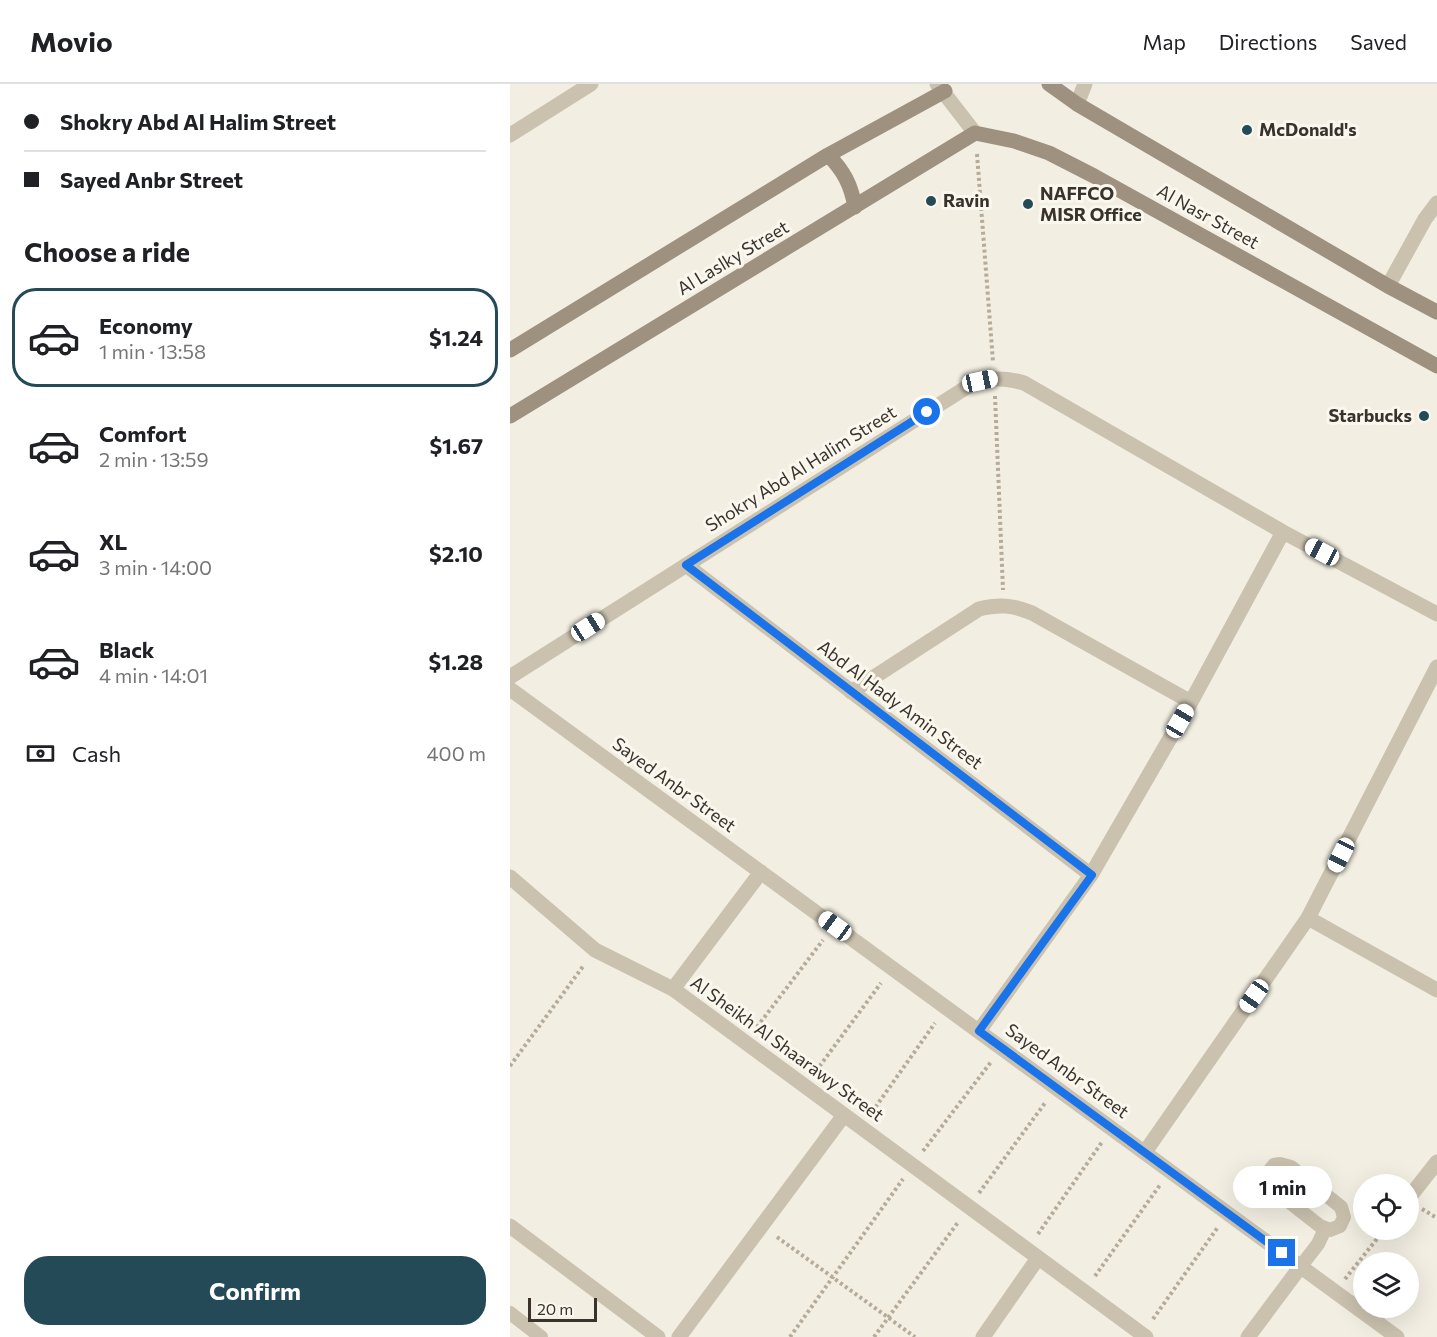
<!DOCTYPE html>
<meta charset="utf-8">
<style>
:root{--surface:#fff;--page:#f6f6f6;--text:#202124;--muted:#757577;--line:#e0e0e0;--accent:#244a58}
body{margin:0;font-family:Commissioner,sans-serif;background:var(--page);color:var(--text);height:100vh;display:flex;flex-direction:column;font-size:22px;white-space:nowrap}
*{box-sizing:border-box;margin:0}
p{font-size:20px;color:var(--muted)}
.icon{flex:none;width:33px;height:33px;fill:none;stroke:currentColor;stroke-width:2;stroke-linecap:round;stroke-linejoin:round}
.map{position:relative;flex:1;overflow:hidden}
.panel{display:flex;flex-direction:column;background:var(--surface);width:510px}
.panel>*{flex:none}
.top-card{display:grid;align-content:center;height:132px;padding:0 24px;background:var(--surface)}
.tools{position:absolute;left:843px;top:1090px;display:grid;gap:12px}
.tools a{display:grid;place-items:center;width:66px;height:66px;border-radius:50%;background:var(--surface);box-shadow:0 6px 24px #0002;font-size:30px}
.scale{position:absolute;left:18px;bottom:15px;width:69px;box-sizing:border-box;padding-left:6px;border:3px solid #39332c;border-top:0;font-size:16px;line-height:21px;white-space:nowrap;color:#39332c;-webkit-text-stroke:4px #faf7ee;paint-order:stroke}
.end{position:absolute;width:27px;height:27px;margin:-14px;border:8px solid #1a73e8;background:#fff;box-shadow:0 0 0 3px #fff}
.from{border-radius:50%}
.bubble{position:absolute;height:42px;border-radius:21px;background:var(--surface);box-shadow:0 6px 24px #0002;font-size:20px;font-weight:700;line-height:42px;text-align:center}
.car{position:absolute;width:18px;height:36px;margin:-18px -9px;border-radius:8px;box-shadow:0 0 4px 2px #0007;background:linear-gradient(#fff 24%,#345 0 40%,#fff 0 76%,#345 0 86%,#fff 0)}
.top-card b{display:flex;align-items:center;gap:21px;height:57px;font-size:22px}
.top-card b+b{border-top:2px solid var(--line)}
.top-card i{width:15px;height:15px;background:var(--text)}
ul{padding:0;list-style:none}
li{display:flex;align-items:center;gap:18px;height:99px;margin:0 12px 9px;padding:0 12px;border:3px solid transparent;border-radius:24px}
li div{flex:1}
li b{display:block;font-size:22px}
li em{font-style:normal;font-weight:700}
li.selected{border-color:var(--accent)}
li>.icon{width:54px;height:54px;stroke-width:1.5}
h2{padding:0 24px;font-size:27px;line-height:72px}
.pay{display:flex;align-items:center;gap:15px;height:66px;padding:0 24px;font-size:22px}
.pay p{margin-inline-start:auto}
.cta{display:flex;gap:12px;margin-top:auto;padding:12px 24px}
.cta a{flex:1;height:69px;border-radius:24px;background:var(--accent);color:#fff;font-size:24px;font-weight:700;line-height:69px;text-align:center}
header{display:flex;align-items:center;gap:36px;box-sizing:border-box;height:84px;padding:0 30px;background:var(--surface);border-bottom:2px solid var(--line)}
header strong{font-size:28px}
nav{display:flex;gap:33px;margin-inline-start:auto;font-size:21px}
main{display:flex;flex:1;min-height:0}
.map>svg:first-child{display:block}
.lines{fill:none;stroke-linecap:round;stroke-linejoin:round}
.path{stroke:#b6ab98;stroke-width:4;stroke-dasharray:3 3;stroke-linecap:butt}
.service{stroke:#cac1ae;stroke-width:14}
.minor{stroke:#cac1ae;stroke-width:15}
.tertiary{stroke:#cac1ae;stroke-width:15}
.secondary{stroke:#9e917f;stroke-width:15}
.route{stroke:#1a73e8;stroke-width:8}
.poi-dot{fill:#244a58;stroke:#faf7ee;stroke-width:2}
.labels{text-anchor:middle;stroke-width:6;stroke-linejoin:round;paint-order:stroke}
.poi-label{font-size:18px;font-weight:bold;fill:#39332c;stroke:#faf7ee;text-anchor:start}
.street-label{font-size:18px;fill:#39332c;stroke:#faf7ee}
</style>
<header>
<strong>Movio</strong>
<nav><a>Map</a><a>Directions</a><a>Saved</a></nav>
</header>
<main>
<section class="panel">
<div class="top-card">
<b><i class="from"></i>Shokry Abd Al Halim Street</b>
<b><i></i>Sayed Anbr Street</b>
</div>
<h2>Choose a ride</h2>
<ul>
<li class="selected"><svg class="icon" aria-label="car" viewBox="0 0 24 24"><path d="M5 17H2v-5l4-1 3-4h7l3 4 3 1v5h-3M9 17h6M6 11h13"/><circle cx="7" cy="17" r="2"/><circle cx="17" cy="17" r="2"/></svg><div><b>Economy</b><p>1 min · 13:58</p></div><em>$1.24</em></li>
<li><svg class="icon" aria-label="car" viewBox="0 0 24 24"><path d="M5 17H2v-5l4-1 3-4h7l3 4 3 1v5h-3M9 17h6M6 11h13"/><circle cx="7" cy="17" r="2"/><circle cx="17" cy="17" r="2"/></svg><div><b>Comfort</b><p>2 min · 13:59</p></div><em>$1.67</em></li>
<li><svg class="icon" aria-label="car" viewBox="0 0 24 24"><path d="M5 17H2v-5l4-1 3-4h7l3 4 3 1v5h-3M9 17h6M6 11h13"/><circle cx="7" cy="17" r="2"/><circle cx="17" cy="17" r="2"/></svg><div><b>XL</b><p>3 min · 14:00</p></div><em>$2.10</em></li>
<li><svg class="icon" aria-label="car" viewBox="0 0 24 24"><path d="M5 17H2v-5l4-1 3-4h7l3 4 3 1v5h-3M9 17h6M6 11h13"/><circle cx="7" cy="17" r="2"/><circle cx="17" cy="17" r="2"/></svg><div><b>Black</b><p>4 min · 14:01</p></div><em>$1.28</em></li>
</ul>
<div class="pay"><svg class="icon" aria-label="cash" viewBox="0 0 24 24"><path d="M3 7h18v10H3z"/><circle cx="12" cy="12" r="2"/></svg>Cash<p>400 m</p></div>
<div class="cta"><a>Confirm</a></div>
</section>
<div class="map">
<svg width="927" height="1253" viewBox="0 0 927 1253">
<rect width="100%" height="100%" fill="#f2eee2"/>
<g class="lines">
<!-- path -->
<path class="path" d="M467 70 483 278
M485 312 493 506
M247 943 313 856
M0 982 74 881
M306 987 371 899
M362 1028 425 939
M413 1067 481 978
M469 1109 535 1019
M912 1125 927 1134
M528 1150 592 1058
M267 1153 405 1253
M585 1192 650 1101
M835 1195 874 1146
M643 1235 708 1143
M280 1253 393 1095
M364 1253 449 1137"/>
<!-- service -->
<path class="service" d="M770 1080 781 1083 831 1123 834 1133 830 1142 820 1146 810 1142 759 1102 757 1090 764 1081Z
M791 1182 808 1160 815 1145
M0 1229 31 1253"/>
<!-- minor -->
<path class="minor" d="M0 51 81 0
M878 202 915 135 927 119
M176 481 581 791
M0 593 457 303C477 293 493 293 514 299L773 448 927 530
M0 605 887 1253
M341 608 469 525C489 520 503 521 522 529L681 618
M0 793 85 866 163 905 636 1253
M798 834 927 906
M163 905 251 788
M469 947 581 791 681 618 773 448
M635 1068 798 834 927 583
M898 1115 927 1078
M0 1142 148 1253
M169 1253 334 1031
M473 1253 528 1174
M738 1253 791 1182"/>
<!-- tertiary -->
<path class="tertiary" d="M427 0 465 49
M567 20 575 0"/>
<!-- secondary -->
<path class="secondary" d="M539 0 567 20 878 202 927 228
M318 71C334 87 341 101 345 123
M0 266 318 71 435 7
M0 332 465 49 504 57 539 69 584 92 927 282"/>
</g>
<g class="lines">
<!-- route -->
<path class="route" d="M417 328 176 481 582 791 469 947 772 1169"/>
</g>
<!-- markers -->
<g class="poi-dot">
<circle cx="737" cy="46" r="6"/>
<circle cx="421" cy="117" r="6"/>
<circle cx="518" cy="120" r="6"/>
<circle cx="914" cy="332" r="6"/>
</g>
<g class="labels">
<!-- poi labels -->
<g class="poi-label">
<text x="749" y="52">McDonald's</text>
<text x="530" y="116">NAFFCO<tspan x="530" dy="21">MISR Office</tspan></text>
<text x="433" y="123">Ravin</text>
<text x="902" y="338" text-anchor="end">Starbucks</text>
</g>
<!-- street labels -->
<g class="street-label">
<text transform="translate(698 133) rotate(29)" y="6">Al Nasr Street</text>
<text transform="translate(223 174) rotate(-31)" y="6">Al Laslky Street</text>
<text transform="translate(291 385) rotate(-32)" y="6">Shokry Abd Al Halim Street</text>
<text transform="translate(390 621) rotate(37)" y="6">Abd Al Hady Amin Street</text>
<text transform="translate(164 701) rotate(36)" y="6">Sayed Anbr Street</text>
<text transform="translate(277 965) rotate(36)" y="6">Al Sheikh Al Shaarawy Street</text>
<text transform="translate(557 987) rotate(36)" y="6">Sayed Anbr Street</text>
</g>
</g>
</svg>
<div class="tools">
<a><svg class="icon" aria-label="locate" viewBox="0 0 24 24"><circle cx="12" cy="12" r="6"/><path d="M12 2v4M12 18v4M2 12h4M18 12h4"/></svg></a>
<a><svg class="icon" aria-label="layers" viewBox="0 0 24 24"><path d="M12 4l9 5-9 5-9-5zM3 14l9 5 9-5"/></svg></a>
</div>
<div class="scale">20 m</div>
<i class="end from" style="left:417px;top:328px"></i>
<i class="end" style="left:772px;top:1169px"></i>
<div class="bubble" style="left:723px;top:1082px;width:99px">1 min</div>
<i class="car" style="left:470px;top:297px;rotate:78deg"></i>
<i class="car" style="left:812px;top:468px;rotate:298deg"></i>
<i class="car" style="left:78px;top:543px;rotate:58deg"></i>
<i class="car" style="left:670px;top:637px;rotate:30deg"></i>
<i class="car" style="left:831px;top:771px;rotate:207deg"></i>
<i class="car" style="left:325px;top:842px;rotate:306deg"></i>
<i class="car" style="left:744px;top:912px;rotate:215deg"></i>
</div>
</main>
